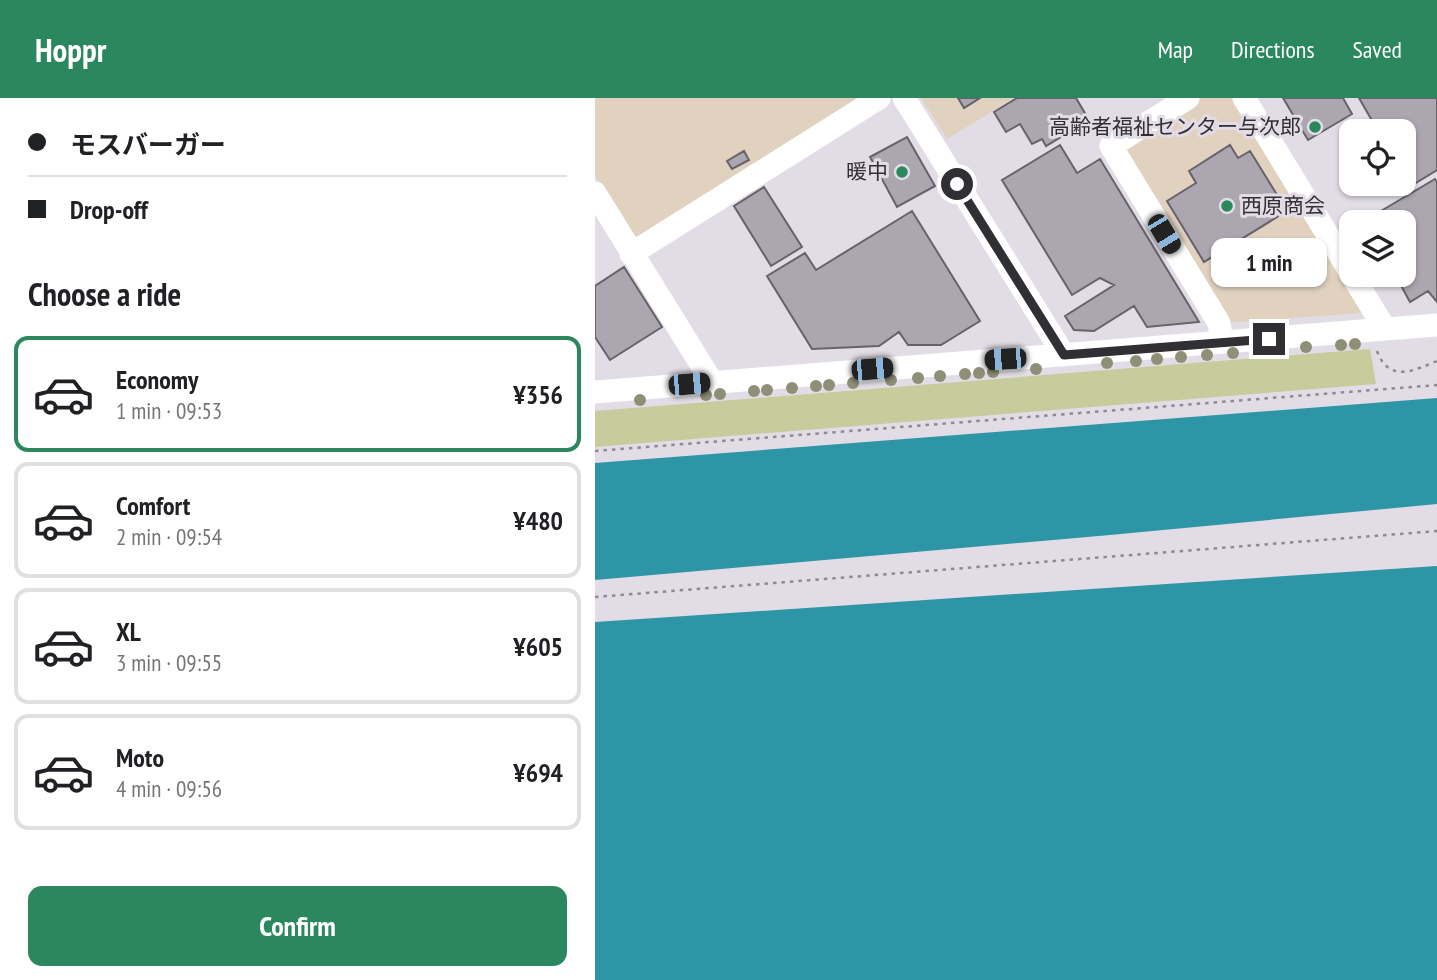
<!DOCTYPE html>
<meta charset="utf-8">
<style>
:root{--surface:#fff;--page:#f2f2f2;--text:#202124;--muted:#757577;--line:#e0e0e0;--accent:#2b875e}
body{margin:0;font-family:"PT Sans Narrow","Noto Sans JP",sans-serif;background:var(--page);color:var(--text);height:100vh;display:flex;flex-direction:column;font-size:26px;white-space:nowrap}
*{box-sizing:border-box;margin:0}
p{font-size:23px;color:var(--muted)}
.icon{flex:none;width:38px;height:38px;fill:none;stroke:currentColor;stroke-width:2;stroke-linecap:round;stroke-linejoin:round}
.map{position:relative;flex:1;overflow:hidden}
.sheet{display:flex;flex-direction:column;background:var(--surface);width:595px}
.sheet>*{flex:none}
.hud{display:grid;align-content:center;height:154px;padding:0 28px;background:var(--surface)}
.buttons{position:absolute;left:744px;top:21px;display:grid;gap:14px}
.buttons a{display:grid;place-items:center;width:77px;height:77px;border-radius:14px;background:var(--surface);box-shadow:0 2px 5px #0004;font-size:35px}
.end{position:absolute;width:32px;height:32px;margin:-16px;border:9px solid #312f33;background:#fff;box-shadow:0 0 0 4px #fff}
.from{border-radius:50%}
.bubble{position:absolute;height:49px;border-radius:14px;background:var(--surface);box-shadow:0 2px 5px #0004;font-size:23px;font-weight:700;line-height:49px;text-align:center}
.car{position:absolute;width:21px;height:42px;margin:-21px -10px;border-radius:9px;box-shadow:0 0 5px 2px #0007;background:linear-gradient(#222 24%,#8ab4d8 0 40%,#222 0 76%,#8ab4d8 0 86%,#222 0)}
.hud b{display:flex;align-items:center;gap:24px;height:66px;font-size:26px}
.hud b+b{border-top:2px solid var(--line)}
.hud i{width:18px;height:18px;background:var(--text)}
ul{padding:0;list-style:none}
li{display:flex;align-items:center;gap:21px;height:116px;margin:0 14px 10px;padding:0 14px;border:4px solid var(--line);border-radius:14px}
li div{flex:1}
li b{display:block;font-size:26px}
li em{font-style:normal;font-weight:700}
li.on{border-color:var(--accent)}
li>.icon{width:63px;height:63px;stroke-width:1.5}
h2{padding:0 28px;font-size:32px;line-height:84px}
.action{display:flex;gap:14px;margin-top:auto;padding:14px 28px}
.action a{flex:1;height:80px;border-radius:14px;background:var(--accent);color:#fff;font-size:28px;font-weight:700;line-height:80px;text-align:center}
header{display:flex;align-items:center;gap:42px;box-sizing:border-box;height:98px;padding:0 35px;background:var(--accent);color:#fff}
header strong{font-size:33px}
nav{display:flex;gap:38px;margin-inline-start:auto;font-size:24px}
main{display:flex;flex:1;min-height:0}
.map>svg:first-child{display:block}
.commercial{fill:#e1d2c0}
.green{fill:#c6cc9c}
.water{fill:#2d95a6}
.building{fill:#aba6af;stroke:#67626a;stroke-width:2}
.lines{fill:none;stroke-linecap:round;stroke-linejoin:round}
.path{stroke:#8d8a90;stroke-width:2.5;stroke-dasharray:3.5 5;stroke-linecap:butt}
.minor{stroke:#fff;stroke-width:23}
.tree{fill:#8e8f76}
.route{stroke:#312f33;stroke-width:9}
.poi-dot{fill:#2b875e;stroke:#e1dce5;stroke-width:2.5}
.labels{text-anchor:middle;stroke-width:6;stroke-linejoin:round;paint-order:stroke}
.poi-label{font-size:21px;fill:#312f33;stroke:#e1dce5;text-anchor:end}
</style>
<header>
<strong>Hoppr</strong>
<nav><a>Map</a><a>Directions</a><a>Saved</a></nav>
</header>
<main>
<section class="sheet">
<div class="hud">
<b><i class="from"></i>モスバーガー</b>
<b><i></i>Drop-off</b>
</div>
<h2>Choose a ride</h2>
<ul>
<li class="on"><svg class="icon" aria-label="car" viewBox="0 0 24 24"><path d="M5 17H2v-5l4-1 3-4h7l3 4 3 1v5h-3M9 17h6M6 11h13"/><circle cx="7" cy="17" r="2"/><circle cx="17" cy="17" r="2"/></svg><div><b>Economy</b><p>1 min · 09:53</p></div><em>¥356</em></li>
<li><svg class="icon" aria-label="car" viewBox="0 0 24 24"><path d="M5 17H2v-5l4-1 3-4h7l3 4 3 1v5h-3M9 17h6M6 11h13"/><circle cx="7" cy="17" r="2"/><circle cx="17" cy="17" r="2"/></svg><div><b>Comfort</b><p>2 min · 09:54</p></div><em>¥480</em></li>
<li><svg class="icon" aria-label="car" viewBox="0 0 24 24"><path d="M5 17H2v-5l4-1 3-4h7l3 4 3 1v5h-3M9 17h6M6 11h13"/><circle cx="7" cy="17" r="2"/><circle cx="17" cy="17" r="2"/></svg><div><b>XL</b><p>3 min · 09:55</p></div><em>¥605</em></li>
<li><svg class="icon" aria-label="car" viewBox="0 0 24 24"><path d="M5 17H2v-5l4-1 3-4h7l3 4 3 1v5h-3M9 17h6M6 11h13"/><circle cx="7" cy="17" r="2"/><circle cx="17" cy="17" r="2"/></svg><div><b>Moto</b><p>4 min · 09:56</p></div><em>¥694</em></li>
</ul>
<div class="action"><a>Confirm</a></div>
</section>
<div class="map">
<svg width="842" height="882" viewBox="0 0 842 882">
<rect width="100%" height="100%" fill="#e1dce5"/>
<!-- commercial -->
<path class="commercial" d="M0 0H270L44 139 38 138 0 77Z
M326 0H419L352 41Z
M605 0H641L769 208 766 215 631 225 529 48Z"/>
<!-- green -->
<path class="green" d="M775 251 781 286 0 349V313Z"/>
<!-- water -->
<path class="water" d="M842 300V406L515 437 0 482V365Z
M842 468V882H0V524Z"/>
<!-- building -->
<path class="building" d="M363 0H385L369 10Z
M422 0H481L494 22 451 48 447 41 437 46 425 26 411 34 399 14Z
M688 0H748L757 16 713 42Z
M764 0H842V72L816 88 808 76V33H783Z
M312 39 340 88 302 109 275 59Z
M465 47 482 75 505 61 604 224 552 229 539 208 499 233 479 232 470 218 519 187 505 180 477 197 407 82Z
M635 47 643 60 655 53 692 113 609 164 572 103 601 85 594 73Z
M149 53 154 62 137 71 132 63Z
M840 81 842 84V204L833 193 815 204 803 182 810 177 808 124 769 123Z
M169 89 207 149 176 168 139 108Z
M317 113 385 223 346 247H313L304 234 284 248 217 251 172 178 210 155 221 172Z
M29 169 67 229 15 262 0 239V188Z"/>
<g class="lines">
<!-- path -->
<path class="path" d="M782 253C794 285 818 273 842 263
M0 353 842 287
M0 499 842 433"/>
<!-- minor -->
<path class="minor" d="M309 0 469 257
M593 0 516 48 624 225 627 244
M649 0 756 175
M0 95 117 284
M36 156 284 0
M757 177 790 231
M0 294 842 227"/>
</g>
<!-- trees -->
<g class="tree">
<circle cx="760" cy="246" r="6"/>
<circle cx="746" cy="247" r="6"/>
<circle cx="711" cy="249" r="6"/>
<circle cx="687" cy="251" r="6"/>
<circle cx="671" cy="253" r="6"/>
<circle cx="638" cy="255" r="6"/>
<circle cx="612" cy="257" r="6"/>
<circle cx="586" cy="259" r="6"/>
<circle cx="562" cy="261" r="6"/>
<circle cx="541" cy="263" r="6"/>
<circle cx="512" cy="265" r="6"/>
<circle cx="441" cy="271" r="6"/>
<circle cx="398" cy="274" r="6"/>
<circle cx="384" cy="275" r="6"/>
<circle cx="370" cy="276" r="6"/>
<circle cx="345" cy="278" r="6"/>
<circle cx="323" cy="280" r="6"/>
<circle cx="296" cy="282" r="6"/>
<circle cx="258" cy="285" r="6"/>
<circle cx="234" cy="287" r="6"/>
<circle cx="221" cy="288" r="6"/>
<circle cx="197" cy="290" r="6"/>
<circle cx="172" cy="292" r="6"/>
<circle cx="159" cy="293" r="6"/>
<circle cx="125" cy="296" r="6"/>
<circle cx="111" cy="297" r="6"/>
<circle cx="45" cy="302" r="6"/>
</g>
<g class="lines">
<!-- route -->
<path class="route" d="M362 86 469 257 674 241"/>
</g>
<!-- markers -->
<g class="poi-dot">
<circle cx="720" cy="29" r="7"/>
<circle cx="307" cy="74" r="7"/>
<circle cx="632" cy="108" r="7"/>
</g>
<g class="labels">
<!-- poi labels -->
<g class="poi-label">
<text x="706" y="36">高齢者福祉センター与次郎</text>
<text x="293" y="81">暖中</text>
<text x="646" y="115" text-anchor="start">西原商会</text>
</g>
</g>
</svg>
<div class="buttons">
<a><svg class="icon" aria-label="locate" viewBox="0 0 24 24"><circle cx="12" cy="12" r="6"/><path d="M12 2v4M12 18v4M2 12h4M18 12h4"/></svg></a>
<a><svg class="icon" aria-label="layers" viewBox="0 0 24 24"><path d="M12 4l9 5-9 5-9-5zM3 14l9 5 9-5"/></svg></a>
</div>
<i class="end from" style="left:362px;top:86px"></i>
<i class="end" style="left:674px;top:241px"></i>
<div class="bubble" style="left:616px;top:140px;width:116px">1 min</div>
<i class="car" style="left:569px;top:136px;rotate:149deg"></i>
<i class="car" style="left:410px;top:261px;rotate:266deg"></i>
<i class="car" style="left:277px;top:271px;rotate:85deg"></i>
<i class="car" style="left:94px;top:286px;rotate:85deg"></i>
</div>
</main>
